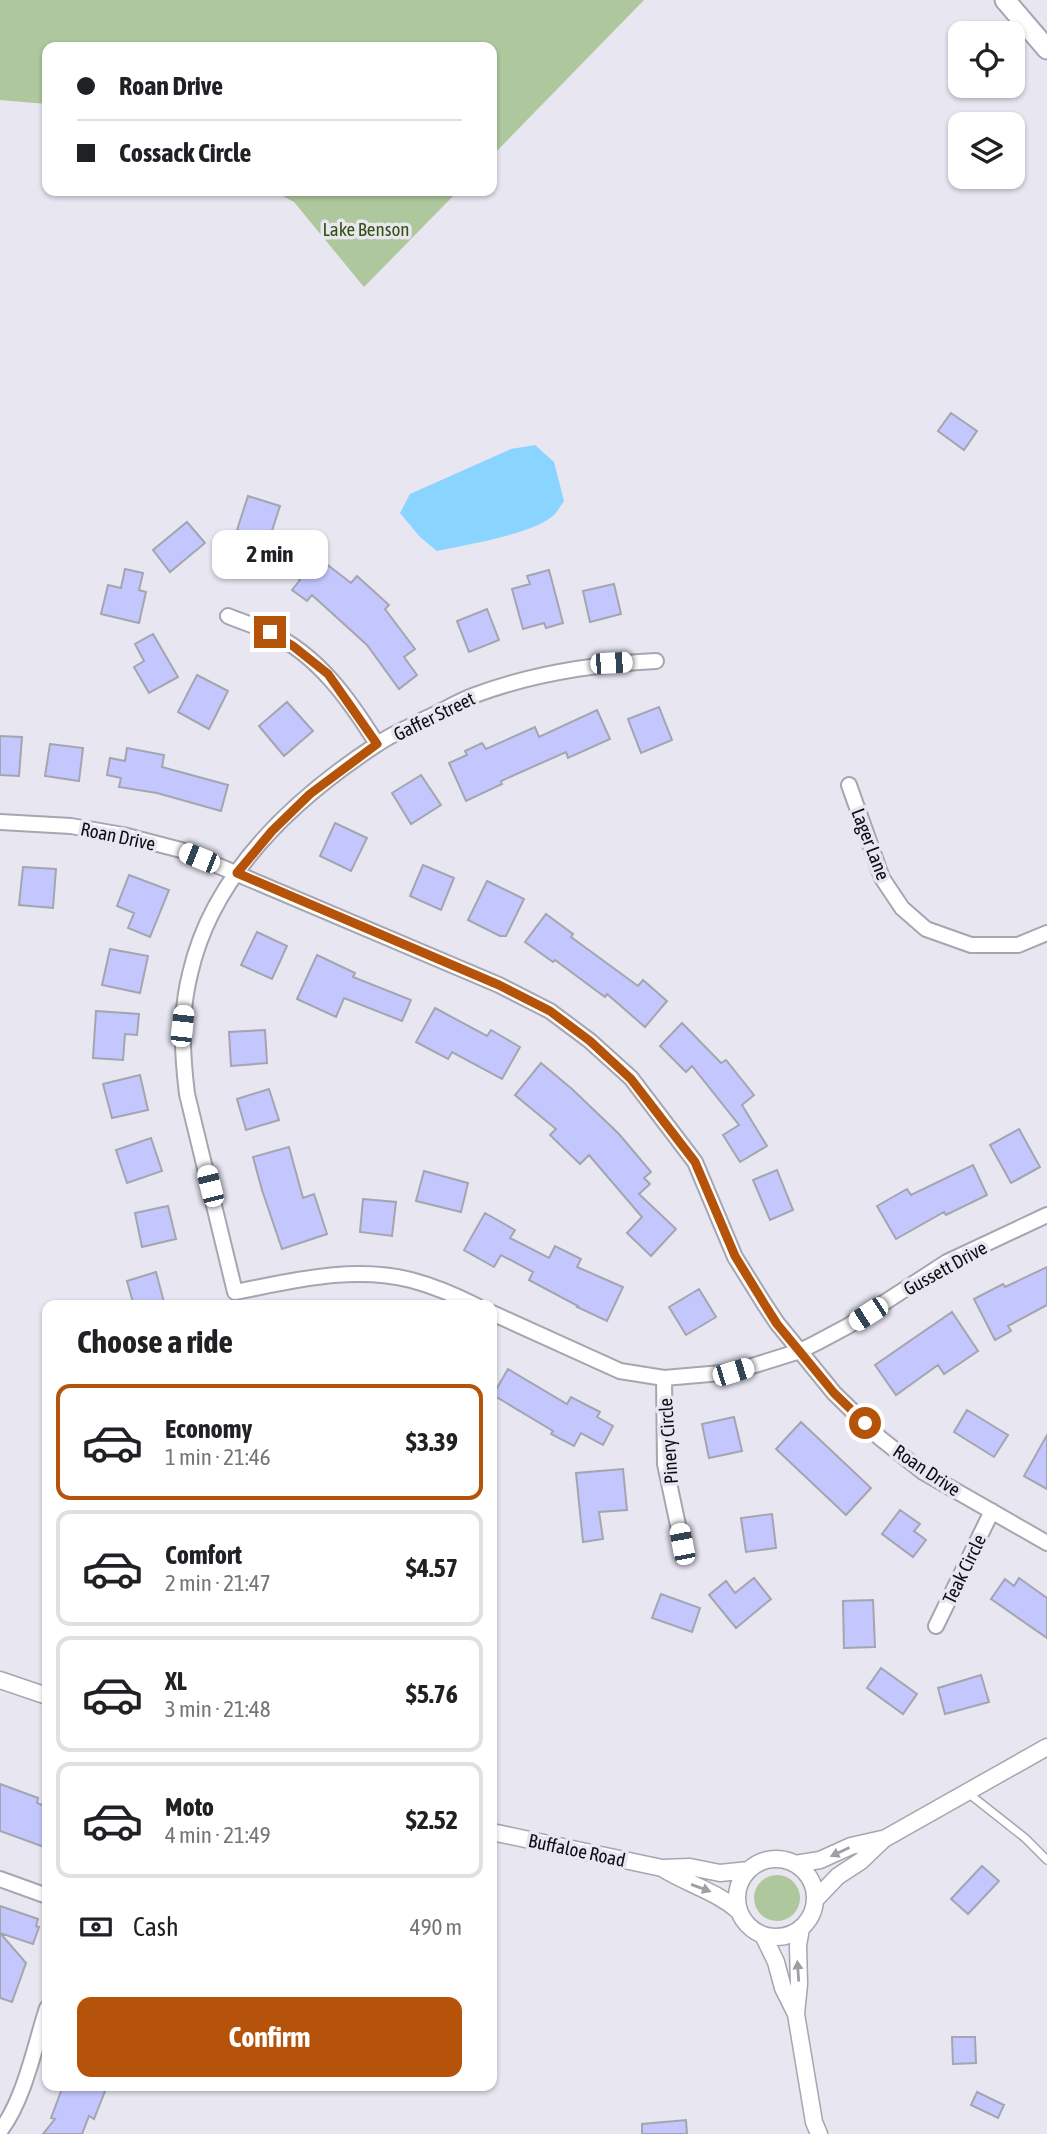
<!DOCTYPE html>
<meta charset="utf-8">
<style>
:root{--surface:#fff;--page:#f2f2f2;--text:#202124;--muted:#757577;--line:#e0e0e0;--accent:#b45309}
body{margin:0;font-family:"Asap Condensed",sans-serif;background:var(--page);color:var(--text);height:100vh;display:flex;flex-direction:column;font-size:26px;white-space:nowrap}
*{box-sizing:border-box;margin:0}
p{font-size:23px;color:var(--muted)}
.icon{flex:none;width:38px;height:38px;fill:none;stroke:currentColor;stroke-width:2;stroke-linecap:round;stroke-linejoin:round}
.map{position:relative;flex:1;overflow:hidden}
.details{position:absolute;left:42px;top:1300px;width:455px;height:791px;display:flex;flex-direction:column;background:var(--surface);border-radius:14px;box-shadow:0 2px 5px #0004}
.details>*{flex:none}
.top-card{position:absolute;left:42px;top:42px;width:455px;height:154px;border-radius:14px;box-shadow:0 2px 5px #0004;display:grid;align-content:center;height:154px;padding:0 35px;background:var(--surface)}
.fabs{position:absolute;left:948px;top:21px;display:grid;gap:14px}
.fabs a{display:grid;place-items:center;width:77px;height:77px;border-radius:14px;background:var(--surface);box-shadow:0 2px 5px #0004;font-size:35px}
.end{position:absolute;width:32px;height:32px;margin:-16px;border:9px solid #b45309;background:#fff;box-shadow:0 0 0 4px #fff}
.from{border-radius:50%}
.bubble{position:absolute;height:49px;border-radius:14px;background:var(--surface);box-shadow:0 2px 5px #0004;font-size:23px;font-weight:700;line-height:49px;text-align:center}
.car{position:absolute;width:21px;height:42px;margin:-21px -10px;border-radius:9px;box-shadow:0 0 5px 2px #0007;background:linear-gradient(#fff 24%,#345 0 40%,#fff 0 76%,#345 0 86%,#fff 0)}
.top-card b{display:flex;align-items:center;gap:24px;height:66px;font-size:26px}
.top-card b+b{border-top:2px solid var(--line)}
.top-card i{width:18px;height:18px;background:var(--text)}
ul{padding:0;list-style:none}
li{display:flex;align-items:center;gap:21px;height:116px;margin:0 14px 10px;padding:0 21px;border:4px solid var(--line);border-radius:14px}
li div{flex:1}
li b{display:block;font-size:26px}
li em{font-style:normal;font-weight:700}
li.active{border-color:var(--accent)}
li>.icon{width:63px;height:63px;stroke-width:1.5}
h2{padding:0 35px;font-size:32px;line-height:84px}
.pay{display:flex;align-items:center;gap:18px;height:77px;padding:0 35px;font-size:26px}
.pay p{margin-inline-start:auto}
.cta{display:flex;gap:14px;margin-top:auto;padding:14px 35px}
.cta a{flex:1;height:80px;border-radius:14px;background:var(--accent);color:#fff;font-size:28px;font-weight:700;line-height:80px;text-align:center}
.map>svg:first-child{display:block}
.green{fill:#afc79c}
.water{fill:#89d5ff}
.building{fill:#c3c7fd;stroke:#a3a5af;stroke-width:2}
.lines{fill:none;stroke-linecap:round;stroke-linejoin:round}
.service-casing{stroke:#a6a5b0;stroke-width:10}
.minor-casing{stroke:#a6a5b0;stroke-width:18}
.tertiary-casing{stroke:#a6a5b0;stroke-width:19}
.secondary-casing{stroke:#a6a5b0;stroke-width:23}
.service{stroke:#fff;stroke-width:7}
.minor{stroke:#fff;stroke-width:14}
.tertiary{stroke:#fff;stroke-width:16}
.secondary{stroke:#fff;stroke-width:19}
.oneway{fill:#9f9ea0}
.route{stroke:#b45309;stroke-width:9}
.labels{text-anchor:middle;stroke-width:7;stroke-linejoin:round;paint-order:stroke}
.park-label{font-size:19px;fill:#32510c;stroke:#e7e6f1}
.street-label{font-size:19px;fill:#0e0d11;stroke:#e7e6f1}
</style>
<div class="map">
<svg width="1047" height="2134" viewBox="0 0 1047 2134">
<rect width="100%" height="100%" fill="#e7e6f1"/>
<!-- green -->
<path class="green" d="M0 0H644L492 156V47H47V104L0 100Z
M273 191H458L364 287 294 202Z
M754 1898a23 23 0 1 1 46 0a23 23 0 1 1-46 0Z"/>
<!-- water -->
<path class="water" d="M535 445 554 462 564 501C561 505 558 511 554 515 534 534 465 545 437 551L420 537 400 513 410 494 511 449Z"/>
<!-- building -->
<path class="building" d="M951 413 977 431 964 450 938 431Z
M248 496 280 506 269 540 237 530Z
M187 522 205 543 170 572 153 550Z
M295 543 307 552 314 544 325 552 320 559 351 583 357 576 389 605 385 609 415 649 404 657 417 675 399 689 367 645 312 595 307 601 292 590 300 580 279 564Z
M125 569 143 573 139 590 146 592 139 623 101 614 108 585 121 588Z
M549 570 563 623 546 628 544 623 523 629 512 589 530 584 527 576Z
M614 584 621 614 590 622 583 591Z
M487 609 499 640 469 652 457 621Z
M153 634 178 677 149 693 134 667 144 661 135 644Z
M197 675 228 691 209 729 178 712Z
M287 702 313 731 284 756 259 726Z
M659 707 672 740 641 753 628 719Z
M597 710 610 739 568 758 566 752 501 781 502 784 466 801 449 763 467 755 465 751 482 743 486 749 535 727 539 737Z
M0 736 22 737 19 776 0 775Z
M50 744 83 748 79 781 45 776Z
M127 748 164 755 162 767 228 785 221 811 157 793 119 787 121 778 107 775 110 758 125 761Z
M421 775 441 805 411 824 392 793Z
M335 823 367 838 351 871 320 856Z
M423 865 454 878 441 910 410 896Z
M23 867 56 869 53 908 19 905Z
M129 875 169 890 150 937 128 928 134 913 117 906Z
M487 881 524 899 506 936H500L468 920Z
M546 914 573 934 571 937 638 986 643 980 667 1001 645 1027 607 994 605 997 555 960 553 962 525 942Z
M257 932 287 946 272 979 241 965Z
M110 949 148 956 140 993 102 985Z
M317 955 355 973 353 977 411 1000 402 1021 344 998 336 1017 297 999Z
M435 1008 487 1036 491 1030 520 1047 502 1079 452 1052 448 1059 416 1042Z
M96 1011 139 1014 137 1035 125 1034 123 1060 93 1058Z
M682 1023 721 1063 726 1060 754 1095 742 1105 767 1146 740 1162 723 1135 739 1125 692 1066 686 1072 660 1046Z
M265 1030 267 1063 231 1066 229 1032Z
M541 1063 572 1089 619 1134 651 1172 644 1178 650 1184 639 1194 676 1229 651 1256 627 1233 642 1217 589 1155 580 1164 550 1135 556 1129 515 1095Z
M140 1075 148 1110 112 1118 103 1084Z
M269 1089 279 1120 246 1130 237 1099Z
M1019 1129 1040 1167 1011 1183 990 1145Z
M151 1138 162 1171 127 1183 116 1150Z
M289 1147 303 1198 314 1194 327 1234 282 1249 262 1190 253 1157Z
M973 1165 987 1195 946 1215 944 1212 896 1239 877 1206 907 1189 911 1195Z
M777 1170 793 1210 770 1220 753 1180Z
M424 1171 468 1183 461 1212 416 1201Z
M363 1199 396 1202 392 1236 360 1232Z
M168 1206 176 1239 142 1247 135 1213Z
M485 1213 515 1230 510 1238 549 1258 555 1246 581 1259 577 1267 623 1287 607 1321 577 1307 578 1306 529 1280 533 1272 501 1255 494 1267 464 1250Z
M1047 1267V1305L1008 1326 1011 1331 995 1340 974 1299 1003 1284 1005 1287Z
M156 1272 165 1306H134L127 1281Z
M699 1289 716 1317 686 1335 669 1307Z
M952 1312 978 1351 944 1374 938 1365 896 1395 875 1365Z
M508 1369 567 1404 571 1397 600 1412 597 1417 613 1426 603 1445 581 1433 574 1446 551 1434 553 1431 493 1395Z
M967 1410 1008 1435 994 1457 954 1432Z
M734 1417 742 1451 709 1458 702 1424Z
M801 1422 871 1488 846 1515 776 1449Z
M1047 1435V1489L1024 1476Z
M623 1469 627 1510 599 1512 603 1539 583 1542 576 1473Z
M900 1510 920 1524 914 1531 926 1540 913 1557 882 1534Z
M772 1514 776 1548 746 1552 741 1518Z
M754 1578 771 1599 736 1628 709 1595 726 1581 735 1593Z
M1019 1578 1047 1598V1638L991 1599 1005 1579 1014 1586Z
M661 1594 700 1608 692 1632 652 1618Z
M873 1600 875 1647 844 1648 843 1601Z
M881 1668 917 1694 903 1714 867 1688Z
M981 1675 989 1702 945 1714 938 1688Z
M0 1784 38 1798 37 1803 47 1807V1848L0 1831Z
M982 1866 999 1881 968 1914 951 1899Z
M0 1906 38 1919 36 1926 39 1927 33 1944 0 1933 26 1963 12 2002 0 1998Z
M952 2037H975L976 2063 953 2064Z
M63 2086H107L94 2119 89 2116 82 2134H43L55 2119 51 2118Z
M977 2092 1004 2105 998 2118 971 2105Z
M686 2120 687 2134H642V2124Z"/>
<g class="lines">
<defs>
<path id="service" d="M968 1793 1025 1838 1047 1860"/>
<path id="minor" d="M228 616C242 622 256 626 269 632 318 655 349 699 377 744
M849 785 882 878 902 908 926 929 971 945H1018L1047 933
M0 822 71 826 123 835 181 850 499 985 550 1011 590 1041 631 1078 695 1162 735 1257 765 1305 777 1323 834 1393 880 1438 923 1472 1047 1543
M477 1306C455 1295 434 1286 411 1280 353 1265 292 1281 235 1292L187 1094C182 1053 180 1014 190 974 212 875 294 799 376 745 391 734 410 727 427 718 443 711 458 701 475 695 534 673 594 664 656 661
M492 1313 620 1371 664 1378 733 1372 800 1351 816 1343 848 1326 947 1262 1047 1215
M664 1378 665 1464 682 1544
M936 1626 992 1511
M0 1879 47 1896
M0 2131C24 2101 35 2045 47 2008"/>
<path id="tertiary" d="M0 1680 47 1696
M492 1832 662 1868 690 1867 720 1873 749 1870
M737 1898a39 39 0 1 1 78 0a39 39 0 1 1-78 0Z
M795 1864 820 1860 851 1846 882 1839
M662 1868C689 1885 714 1890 739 1911
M815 1900 838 1876 861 1861 884 1839 1047 1747
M801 1928 798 1946 799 1984 796 2014 814 2122 819 2134
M763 1935 776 1962 783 1988 796 2014"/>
<path id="secondary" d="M1005 0 1047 49"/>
</defs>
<!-- service casing -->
<use href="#service" class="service-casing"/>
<!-- minor casing -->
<use href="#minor" class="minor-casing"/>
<!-- tertiary casing -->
<use href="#tertiary" class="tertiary-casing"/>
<!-- secondary casing -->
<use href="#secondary" class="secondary-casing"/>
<!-- service -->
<use href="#service" class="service"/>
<!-- minor -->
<use href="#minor" class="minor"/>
<!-- tertiary -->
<use href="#tertiary" class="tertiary"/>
<!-- secondary -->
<use href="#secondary" class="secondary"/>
</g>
<!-- one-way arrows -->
<defs><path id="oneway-solid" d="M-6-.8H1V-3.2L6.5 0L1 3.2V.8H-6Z" transform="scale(1.75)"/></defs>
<g class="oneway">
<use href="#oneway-solid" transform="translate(840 1852) rotate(155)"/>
<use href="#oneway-solid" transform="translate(701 1888) rotate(20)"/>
<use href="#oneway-solid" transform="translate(798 1971) rotate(-94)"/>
</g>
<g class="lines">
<!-- route -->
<path class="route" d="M270 632 293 646 328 674 377 744 310 794 272 831 237 873 499 985 550 1011 590 1041 631 1079 695 1162 735 1256 765 1305 777 1324 834 1393 865 1423"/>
</g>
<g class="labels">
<!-- park labels -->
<g class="park-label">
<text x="366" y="236">Lake Benson</text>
</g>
<!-- street labels -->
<g class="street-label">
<text transform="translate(434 716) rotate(-26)" y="7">Gaffer Street</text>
<text transform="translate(118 836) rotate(12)" y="7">Roan Drive</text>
<text transform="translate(871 844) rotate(69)" y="7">Lager Lane</text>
<text transform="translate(945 1268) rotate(-29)" y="7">Gussett Drive</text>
<text transform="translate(668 1441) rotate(-94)" y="7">Pinery Circle</text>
<text transform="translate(927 1470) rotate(34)" y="7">Roan Drive</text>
<text transform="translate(964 1569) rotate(-64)" y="7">Teak Circle</text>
<text transform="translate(577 1850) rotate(12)" y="7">Buffaloe Road</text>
</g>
</g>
</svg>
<div class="fabs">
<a><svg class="icon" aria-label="locate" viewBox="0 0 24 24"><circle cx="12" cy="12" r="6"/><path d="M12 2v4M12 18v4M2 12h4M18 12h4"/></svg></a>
<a><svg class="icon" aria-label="layers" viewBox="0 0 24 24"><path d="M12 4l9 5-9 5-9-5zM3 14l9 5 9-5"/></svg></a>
</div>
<i class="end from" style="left:865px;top:1423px"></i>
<i class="end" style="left:270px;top:632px"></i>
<div class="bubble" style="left:212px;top:530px;width:116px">2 min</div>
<i class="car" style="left:611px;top:663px;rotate:87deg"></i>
<i class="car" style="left:199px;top:858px;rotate:292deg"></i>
<i class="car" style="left:182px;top:1026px;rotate:6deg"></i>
<i class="car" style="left:210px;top:1186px;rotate:346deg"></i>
<i class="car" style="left:868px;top:1314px;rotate:237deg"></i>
<i class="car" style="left:733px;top:1372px;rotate:73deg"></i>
<i class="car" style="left:682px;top:1544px;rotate:349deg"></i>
<div class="top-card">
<b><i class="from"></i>Roan Drive</b>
<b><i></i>Cossack Circle</b>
</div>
<section class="details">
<h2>Choose a ride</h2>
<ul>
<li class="active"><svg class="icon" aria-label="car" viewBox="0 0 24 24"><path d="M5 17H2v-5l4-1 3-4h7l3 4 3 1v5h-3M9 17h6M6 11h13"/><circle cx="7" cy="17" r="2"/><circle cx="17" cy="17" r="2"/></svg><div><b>Economy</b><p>1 min · 21:46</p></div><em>$3.39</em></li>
<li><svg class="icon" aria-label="car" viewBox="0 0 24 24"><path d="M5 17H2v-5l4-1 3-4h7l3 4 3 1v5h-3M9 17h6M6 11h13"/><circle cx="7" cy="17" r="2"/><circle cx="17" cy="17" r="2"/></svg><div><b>Comfort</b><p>2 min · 21:47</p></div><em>$4.57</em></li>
<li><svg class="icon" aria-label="car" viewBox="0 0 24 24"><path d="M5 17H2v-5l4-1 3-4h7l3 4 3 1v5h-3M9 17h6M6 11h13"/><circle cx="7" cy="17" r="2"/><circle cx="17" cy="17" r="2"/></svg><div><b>XL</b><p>3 min · 21:48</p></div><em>$5.76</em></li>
<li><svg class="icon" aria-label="car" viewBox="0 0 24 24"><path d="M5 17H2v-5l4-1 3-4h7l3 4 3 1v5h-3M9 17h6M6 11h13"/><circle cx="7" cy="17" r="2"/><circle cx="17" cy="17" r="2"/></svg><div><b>Moto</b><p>4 min · 21:49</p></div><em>$2.52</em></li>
</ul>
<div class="pay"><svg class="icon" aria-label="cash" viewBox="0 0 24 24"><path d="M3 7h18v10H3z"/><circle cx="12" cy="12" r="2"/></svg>Cash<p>490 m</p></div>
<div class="cta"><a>Confirm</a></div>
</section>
</div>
